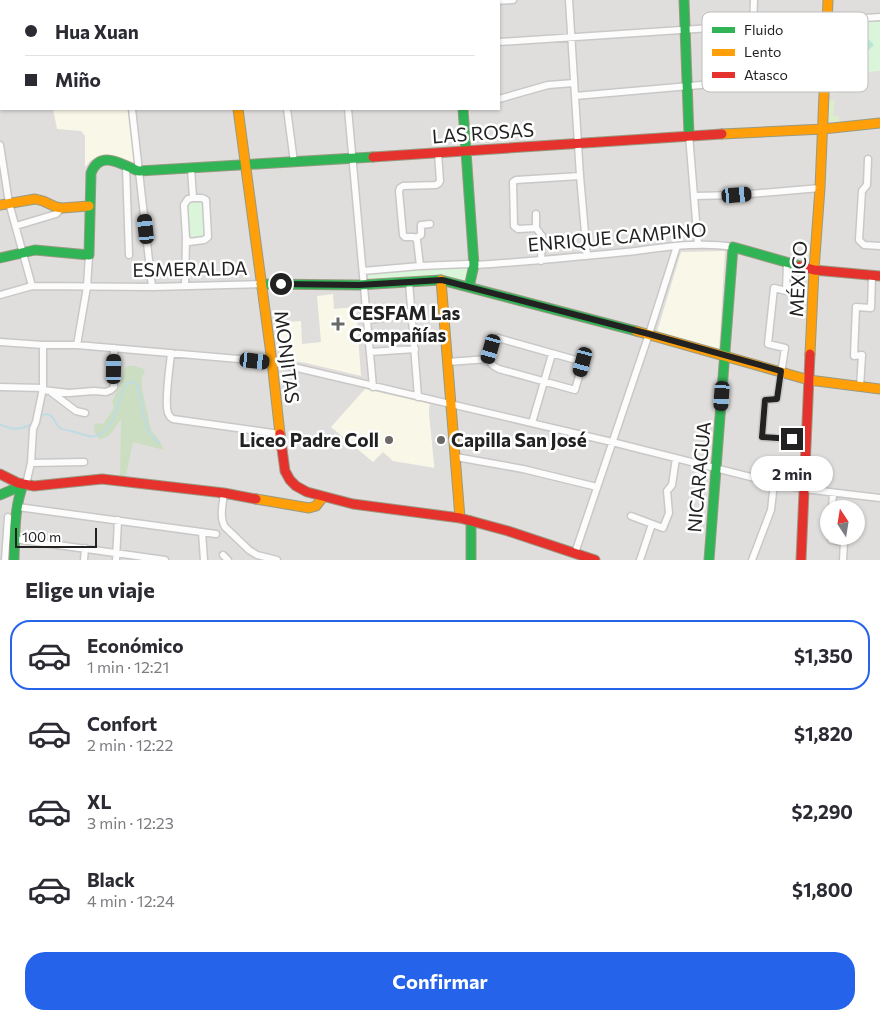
<!DOCTYPE html>
<html lang="es">
<meta charset="utf-8">
<style>
:root{--surface:#fff;--page:#f7f7f7;--text:#2b2b33;--muted:#7c7c81;--line:#e1e1e2;--accent:#2563eb}
body{margin:0;font-family:Commissioner,sans-serif;background:var(--page);color:var(--text);height:100vh;display:flex;flex-direction:column;font-size:19px;white-space:nowrap}
*{box-sizing:border-box;margin:0}
p{font-size:16px;color:var(--muted)}
.icon{flex:none;width:28px;height:28px;fill:none;stroke:currentColor;stroke-width:2;stroke-linecap:round;stroke-linejoin:round}
.map{position:relative;height:560px;overflow:hidden}
.drawer{display:flex;flex-direction:column;background:var(--surface);flex:1}
.drawer>*{flex:none}
.guide{position:absolute;left:0px;top:0px;width:500px;height:110px;box-shadow:0 1px 4px #0004;display:grid;align-content:center;height:110px;padding:0 25px;background:var(--surface)}
.needle{width:32px;rotate:348deg}
.tools{position:absolute;left:820px;top:500px;display:grid;gap:10px}
.tools a{display:grid;place-items:center;width:45px;height:45px;border-radius:50%;background:var(--surface);box-shadow:0 1px 4px #0004;font-size:25px}
.scale{position:absolute;left:15px;bottom:12px;width:82px;box-sizing:border-box;padding-left:5px;border:2px solid #222;border-top:0;font-size:14px;line-height:18px;white-space:nowrap;color:#222;-webkit-text-stroke:4px #fff;paint-order:stroke}
.end{position:absolute;width:22px;height:22px;margin:-11px;border:6px solid #222;background:#fff;box-shadow:0 0 0 2px #fff}
.from{border-radius:50%}
.bubble{position:absolute;height:35px;border-radius:18px;background:var(--surface);box-shadow:0 1px 4px #0004;font-size:16px;font-weight:700;line-height:35px;text-align:center}
.car{position:absolute;width:15px;height:30px;margin:-15px -8px;border-radius:6px;box-shadow:0 0 4px 1px #0007;background:linear-gradient(#222 24%,#8ab4d8 0 40%,#222 0 76%,#8ab4d8 0 86%,#222 0)}
.guide b{display:flex;align-items:center;gap:18px;height:48px;font-size:19px}
.guide b+b{border-top:1px solid var(--line)}
.guide i{width:12px;height:12px;background:var(--text)}
ul{padding:0;list-style:none}
li{display:flex;align-items:center;gap:15px;height:70px;margin:0 10px 8px;padding:0 15px;border:2px solid transparent;border-radius:20px}
li div{flex:1}
li b{display:block;font-size:19px}
li em{font-style:normal;font-weight:700}
li.active{border-color:var(--accent)}
li>.icon{width:45px;height:45px;stroke-width:1.5}
h2{padding:0 25px;font-size:22px;line-height:60px}
.primary-button{display:flex;gap:10px;margin-top:auto;padding:10px 25px}
.primary-button a{flex:1;height:58px;border-radius:20px;background:var(--accent);color:#fff;font-size:20px;font-weight:700;line-height:58px;text-align:center}
.map>svg:first-child{display:block}
.residential{fill:#dfdedc;fill-rule:evenodd}
.education{fill:#f8f7e8}
.religious{fill:#dededc}
.grass{fill:#ddeccb}
.forest{fill:#cbdec1}
.park{fill:#daf5da}
.pitch{fill:#b7e6d2}
.parking{fill:#e0dfde}
.lines{fill:none;stroke-linecap:round;stroke-linejoin:round}
.stream{stroke:#bfdbe3;stroke-width:2}
.street-casing{stroke:#c9c8c7;stroke-width:9}
.fast-casing{stroke:#999a82;stroke-width:11}
.slow-casing{stroke:#999a82;stroke-width:11}
.jam-casing{stroke:#999a82;stroke-width:11}
.street{stroke:#fdfcfc;stroke-width:6}
.fast{stroke:#30b455;stroke-width:9}
.slow{stroke:#ff9f0a;stroke-width:9}
.jam{stroke:#e5322d;stroke-width:9}
.route{stroke:#222;stroke-width:6}
.poi-dot{fill:#6a6968;stroke:#fff;stroke-width:2}
.labels{text-anchor:middle;stroke-width:5;stroke-linejoin:round;paint-order:stroke}
.street-label{font-size:19px;fill:#222;stroke:#fff}
.poi-label{font-size:19px;font-weight:bold;fill:#222;stroke:#fff;text-anchor:start}
.key{fill:#fff;stroke:#bdbdbd;stroke-width:1}
.key-label{font-size:14px;fill:#222}
</style>
<div class="map">
<svg width="880" height="560" viewBox="0 0 880 560">
<rect width="100%" height="100%" fill="#f0eeeb"/>
<!-- residential -->
<path class="residential" d="M0 0H880V560H0ZM1 1H499V109H1ZM829 509H856V536H829Z"/>
<!-- education -->
<path class="education" d="M28 0H114L115 1H29Z
M53 109H130L135 165 118 158 104 156 91 160 85 167V136L81 131 57 129Z
M725 251 719 350 657 332 681 252Z
M333 294 334 309 356 307 361 376 306 363 281 359 275 323 301 321 302 344 321 342 317 296Z
M365 389 430 404 429 412 435 468 393 461 383 452 373 462 331 427Z"/>
<!-- religious -->
<path class="religious" d="M430 404 446 408 452 473 435 474 429 412Z"/>
<!-- grass -->
<path class="grass" d="M867 72 838 74V77L834 78V92L835 94 828 93V90L831 88V83L829 80V75Z
M828 100H835L833 115 838 116 839 120 841 122H829L827 121Z"/>
<!-- forest -->
<path class="forest" d="M127 366H136L145 370 142 378V388L151 430 159 440 164 450 133 442 126 476H120L121 419C115 427 111 439 99 439L94 431 95 423 103 424 114 408 112 402 122 380 124 370Z"/>
<!-- park -->
<path class="park" d="M880 20V71L829 75 830 24Z
M190 200H200L204 203 205 235C201 240 194 241 188 237L186 206Z
M469 265 470 278 468 281 466 282 369 281 368 273Z"/>
<!-- pitch -->
<path class="pitch" d="M857 27 874 45 863 55 846 37Z"/>
<!-- parking -->
<path class="parking" d="M880 73V102L857 100 859 75Z"/>
<g class="lines">
<!-- stream -->
<path class="stream" d="M40 416C54 410 52 421 60 428 65 431 70 430 75 432 87 435 93 441 104 431 118 419 117 398 127 383L132 382 136 383C143 398 141 420 150 434 153 437 156 440 159 443
M0 424C10 430 20 430 30 425"/>
<defs>
<path id="street" d="M24 0V1
M118 0V1
M170 0V1
M336 0 337 1
M378 0V1
M409 0V1
M490 0 492 1 513 0
M569 0 580 176 587 256
M246 1H258
M753 26 754 0
M499 42 880 17
M0 86 1 85
M575 96 770 79 824 83
M499 99 548 85 574 83
M132 109 152 287
M287 109 294 162
M348 109 373 387
M689 135 698 245
M0 145 9 203 32 286
M868 159 867 185 862 191 859 240 864 245 880 246
M126 166 129 255
M191 168 193 198
M695 196 737 195 820 188
M193 198H202L206 200 208 237 204 240 189 242 186 238 184 205 188 199Z
M536 214V228L542 236 541 261
M16 226 56 214 62 208
M536 228 518 229 514 226 513 182 516 180 580 176
M416 238 421 235V225L430 224
M787 263 786 291 774 288 768 344 785 348 777 399 765 400 762 437 807 441
M420 266 417 240 414 237H405L403 235 399 191 400 188 403 186 436 185 439 183 440 181 438 153
M363 271 420 266 468 264 474 265C525 262 576 257 626 252 661 248 698 241 733 247
M409 282 418 397
M185 286 186 238
M0 295 32 286 152 287 261 284
M367 320 411 315
M498 338 583 362 575 390 499 369C483 362 490 353 494 340Z
M0 342 43 345H77L272 362 612 442 774 483 804 489 880 498
M77 345 87 287 89 255
M370 352 415 349
M171 353C170 366 164 402 168 413 170 417 170 417 173 419L280 434
M448 362 488 359
M0 387 43 388
M860 387 862 355 854 356 856 307 871 308 872 276
M42 390 69 393 94 391 106 392 111 390 114 387V348
M51 392 76 411 85 413
M532 423 552 354
M456 457 523 469 597 487
M31 463 84 462
M23 485 27 480 31 463 33 429 36 422 43 388V345
M224 493C223 503 219 518 225 527L249 550 257 555 277 560
M18 507 216 534
M832 509 833 493
M631 516 663 528 669 513 667 491 672 485 676 458
M202 532 204 560
M831 536V540L844 542 843 560
M15 539 165 560
M575 553 649 334 677 246
M223 555 228 560
M5 560 8 517
M84 560 85 548
M116 560 118 520
M640 560 652 524
M752 560 771 510 774 483"/>
<path id="fast" d="M224 0V1
M684 0 689 135
M463 109 474 265 469 287
M0 258 35 250 89 255 91 173C101 148 123 166 139 171L373 157
M261 284 359 285 441 280 636 331
M0 495 23 485
M471 521V560
M14 560C15 535 14 508 23 485
M709 560 733 247 800 266"/>
<path id="slow" d="M238 109 272 362 280 434
M722 134 823 129 880 123
M0 205 35 199 43 201 56 207 62 208 89 206
M441 280 460 518
M636 331 809 380 880 389
M810 354 814 270 820 188 828 0
M256 499 309 508 316 506 323 497"/>
<path id="jam" d="M455 0V1
M373 157 722 134
M800 266 814 270 880 276
M280 434 285 471 290 480 296 486 307 492 353 504 460 518 508 531 595 560
M0 474 18 483 34 486 102 479 224 493 256 499
M801 560 810 354"/>
</defs>
<!-- street casing -->
<use href="#street" class="street-casing"/>
<!-- fast casing -->
<use href="#fast" class="fast-casing"/>
<!-- slow casing -->
<use href="#slow" class="slow-casing"/>
<!-- jam casing -->
<use href="#jam" class="jam-casing"/>
<!-- street -->
<use href="#street" class="street"/>
<!-- fast -->
<use href="#fast" class="fast"/>
<!-- slow -->
<use href="#slow" class="slow"/>
<!-- jam -->
<use href="#jam" class="jam"/>
</g>
<g class="lines">
<!-- route -->
<path class="route" d="M281 284 359 285 442 280 649 334 781 371 777 399 765 400 762 437 792 439"/>
</g>
<!-- markers -->
<g class="poi-dot">
<path d="M335.5 316.5h5v5h5v5h-5v5h-5v-5h-5v-5h5z"/>
<circle cx="389" cy="440" r="5"/>
<circle cx="441" cy="440" r="5"/>
</g>
<g class="labels">
<!-- street labels -->
<g class="street-label">
<text transform="translate(483 133) rotate(-4)" y="7">LAS ROSAS</text>
<text transform="translate(617 237) rotate(-5)" y="7">ENRIQUE CAMPINO</text>
<text transform="translate(190 269) rotate(-1)" y="7">ESMERALDA</text>
<text transform="translate(798 279) rotate(-87)" y="7">MÉXICO</text>
<text transform="translate(287 357) rotate(83)" y="7">MONJITAS</text>
<text transform="translate(699 477) rotate(-85)" y="7">NICARAGUA</text>
</g>
<!-- poi labels -->
<g class="poi-label">
<text x="349" y="320">CESFAM Las<tspan x="349" dy="22">Compañías</tspan></text>
<text x="379" y="447" text-anchor="end">Liceo Padre Coll</text>
<text x="451" y="447">Capilla San José</text>
</g>
</g>
<!-- legend -->
<rect x="702" y="12" width="166" height="80" rx="8" class="key"/>
<rect x="712" y="27" width="23" height="6" fill="#30b455"/>
<rect x="712" y="49" width="23" height="7" fill="#ff9f0a"/>
<rect x="712" y="72" width="23" height="6" fill="#e5322d"/>
<g class="key-label">
<text x="744" y="35">Fluido</text>
<text x="744" y="57">Lento</text>
<text x="744" y="80">Atasco</text>
</g>
</svg>
<div class="tools">
<a><svg class="needle" viewBox="-14 -14 28 28"><path d="M0-13l5 13h-10z" fill="#e53935"/><path d="M0 13l5-13h-10z" fill="#7c7c81"/></svg></a>
</div>
<div class="scale">100 m</div>
<i class="end from" style="left:281px;top:284px"></i>
<i class="end" style="left:792px;top:439px"></i>
<div class="bubble" style="left:751px;top:456px;width:82px">2 min</div>
<i class="car" style="left:737px;top:195px;rotate:85deg"></i>
<i class="car" style="left:146px;top:229px;rotate:354deg"></i>
<i class="car" style="left:491px;top:349px;rotate:196deg"></i>
<i class="car" style="left:255px;top:361px;rotate:96deg"></i>
<i class="car" style="left:583px;top:362px;rotate:195deg"></i>
<i class="car" style="left:114px;top:369px;rotate:1deg"></i>
<i class="car" style="left:722px;top:396px;rotate:184deg"></i>
<div class="guide">
<b><i class="from"></i>Hua Xuan</b>
<b><i></i>Miño</b>
</div>
</div>
<section class="drawer">
<h2>Elige un viaje</h2>
<ul>
<li class="active"><svg class="icon" aria-label="car" viewBox="0 0 24 24"><path d="M5 17H2v-5l4-1 3-4h7l3 4 3 1v5h-3M9 17h6M6 11h13"/><circle cx="7" cy="17" r="2"/><circle cx="17" cy="17" r="2"/></svg><div><b>Económico</b><p>1 min · 12:21</p></div><em>$1,350</em></li>
<li><svg class="icon" aria-label="car" viewBox="0 0 24 24"><path d="M5 17H2v-5l4-1 3-4h7l3 4 3 1v5h-3M9 17h6M6 11h13"/><circle cx="7" cy="17" r="2"/><circle cx="17" cy="17" r="2"/></svg><div><b>Confort</b><p>2 min · 12:22</p></div><em>$1,820</em></li>
<li><svg class="icon" aria-label="car" viewBox="0 0 24 24"><path d="M5 17H2v-5l4-1 3-4h7l3 4 3 1v5h-3M9 17h6M6 11h13"/><circle cx="7" cy="17" r="2"/><circle cx="17" cy="17" r="2"/></svg><div><b>XL</b><p>3 min · 12:23</p></div><em>$2,290</em></li>
<li><svg class="icon" aria-label="car" viewBox="0 0 24 24"><path d="M5 17H2v-5l4-1 3-4h7l3 4 3 1v5h-3M9 17h6M6 11h13"/><circle cx="7" cy="17" r="2"/><circle cx="17" cy="17" r="2"/></svg><div><b>Black</b><p>4 min · 12:24</p></div><em>$1,800</em></li>
</ul>
<div class="primary-button"><a>Confirmar</a></div>
</section>
